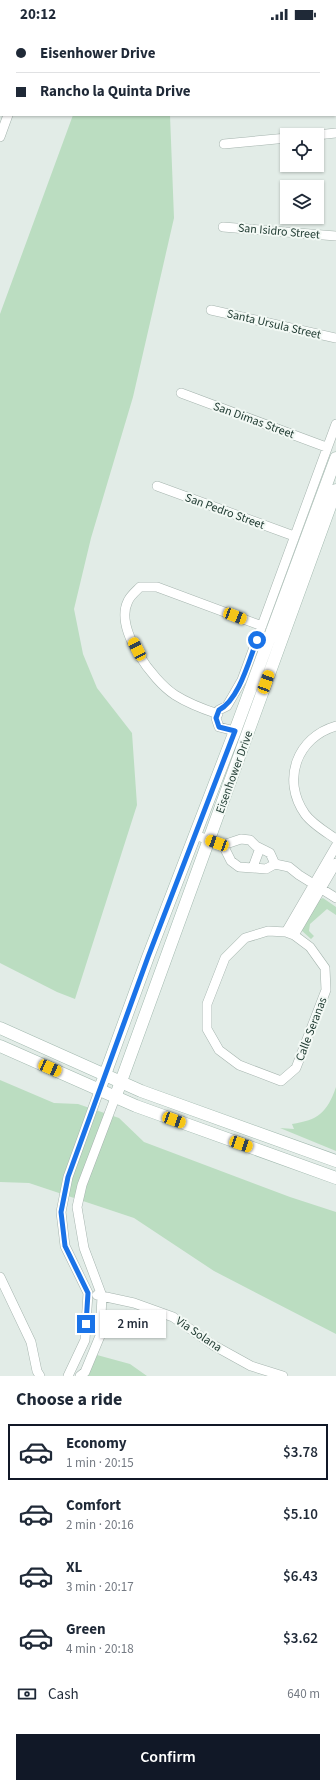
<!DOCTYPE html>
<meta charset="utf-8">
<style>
:root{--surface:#fff;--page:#f6f6f7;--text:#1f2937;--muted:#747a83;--line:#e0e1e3;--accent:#111827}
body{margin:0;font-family:"Source Sans 3",sans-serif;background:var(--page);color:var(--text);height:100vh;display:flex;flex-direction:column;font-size:15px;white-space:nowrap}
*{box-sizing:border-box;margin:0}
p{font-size:13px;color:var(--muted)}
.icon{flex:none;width:22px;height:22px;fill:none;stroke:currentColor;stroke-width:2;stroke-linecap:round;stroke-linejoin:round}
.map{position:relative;height:1348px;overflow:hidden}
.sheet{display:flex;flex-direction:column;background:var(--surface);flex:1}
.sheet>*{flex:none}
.hud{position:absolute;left:0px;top:0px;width:336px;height:88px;box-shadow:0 1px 3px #0004;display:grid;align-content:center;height:88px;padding:0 16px;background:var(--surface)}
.controls{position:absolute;left:280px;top:100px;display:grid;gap:8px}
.controls a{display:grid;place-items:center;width:44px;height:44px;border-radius:0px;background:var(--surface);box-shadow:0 1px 3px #0004;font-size:20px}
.end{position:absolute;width:18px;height:18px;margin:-9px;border:5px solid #1a73e8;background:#fff;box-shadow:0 0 0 2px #fff}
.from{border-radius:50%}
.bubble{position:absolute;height:28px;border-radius:0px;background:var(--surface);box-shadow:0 1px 3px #0004;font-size:13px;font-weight:600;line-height:28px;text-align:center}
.car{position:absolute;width:12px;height:24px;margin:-12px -6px;border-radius:5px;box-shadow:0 0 3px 1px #0007;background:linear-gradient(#f5c518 24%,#345 0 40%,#f5c518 0 76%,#345 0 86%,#f5c518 0)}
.hud b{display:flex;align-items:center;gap:14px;height:38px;font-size:15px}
.hud b+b{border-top:1px solid var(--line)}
.hud i{width:10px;height:10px;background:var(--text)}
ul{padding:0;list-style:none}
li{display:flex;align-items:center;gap:12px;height:56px;margin:0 8px 6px;padding:0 8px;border:2px solid transparent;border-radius:0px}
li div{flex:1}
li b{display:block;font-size:15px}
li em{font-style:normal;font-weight:600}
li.active{border-color:var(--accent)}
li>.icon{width:36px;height:36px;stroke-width:1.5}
h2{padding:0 16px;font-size:18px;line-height:48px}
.pay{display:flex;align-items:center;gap:10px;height:44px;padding:0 16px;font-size:15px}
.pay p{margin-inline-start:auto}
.action{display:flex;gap:8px;margin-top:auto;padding:8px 16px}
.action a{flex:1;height:46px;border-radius:0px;background:var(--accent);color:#fff;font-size:16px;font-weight:600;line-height:46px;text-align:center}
.status{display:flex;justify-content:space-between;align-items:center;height:28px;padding:0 20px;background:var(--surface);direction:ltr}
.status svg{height:11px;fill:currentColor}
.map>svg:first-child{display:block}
.green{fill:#bbddc1}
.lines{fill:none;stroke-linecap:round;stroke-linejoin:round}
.minor-casing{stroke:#a5b4ae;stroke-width:10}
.secondary-casing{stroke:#a1b8ae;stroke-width:13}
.minor{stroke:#fff;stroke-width:9}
.secondary{stroke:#fff;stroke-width:12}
.route{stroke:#1a73e8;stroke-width:5}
.labels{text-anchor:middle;stroke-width:4;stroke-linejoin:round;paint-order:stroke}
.street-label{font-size:12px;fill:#223d34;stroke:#f3f9f5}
</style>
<div class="status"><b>20:12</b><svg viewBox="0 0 49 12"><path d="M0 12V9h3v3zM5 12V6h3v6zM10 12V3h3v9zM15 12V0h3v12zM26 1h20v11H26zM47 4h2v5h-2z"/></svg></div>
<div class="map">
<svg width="336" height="1348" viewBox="0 0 336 1348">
<rect width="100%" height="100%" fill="#e2ece7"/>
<!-- green -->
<path class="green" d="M73 87H170L174 190 133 369 91 510 74 581 83 626 97 660 132 705 137 777 75 971 57 964 0 935V286Z
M323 870 336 879V887L327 881 310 896 309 903 314 908 311 911 301 902 318 872Z
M0 1052 54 1075 78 1076 119 1090 144 1114 290 1169 336 1184V1306L214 1243 134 1190 29 1155 0 1154Z
M336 1059V1123L280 1100 294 1101 292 1096C318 1092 327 1085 336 1059Z
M97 1327 130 1336 147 1348H85Z"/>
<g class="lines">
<defs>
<path id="minor" d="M52 0 54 1
M263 0 264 1
M40 1V0
M335 2 336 1
M317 107 336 105
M0 109 8 87
M224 116 287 110
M223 199 336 208
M211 282 336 310
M181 365 326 419
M157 458 294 508
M218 686C203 681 189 676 175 667 153 653 114 601 128 573 130 568 136 563 140 559H157L262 598
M336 698C297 709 281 752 305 786 312 796 326 804 336 811
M235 703 219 699 216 690 219 682 227 678 242 652 336 396
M195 807 223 817 241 811 250 812 256 818 270 825 275 836 266 841 239 839 231 833 223 817
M275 836 289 839 299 847 336 870
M253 839 260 820
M268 903 286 904 294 907 310 919 325 940 326 962 296 1040 281 1053 239 1037 219 1022 207 1001V976L225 930 245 910Z
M286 904 336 818
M294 907 336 835
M0 1249 31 1314 37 1343 40 1348
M97 1267 134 1275 173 1289 213 1317 251 1338 283 1348
M68 1348 85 1312 88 1265 65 1218 61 1184 68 1149 99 1063
M80 1348 85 1344 100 1308 102 1268 84 1220 77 1179 82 1157 115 1070"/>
<path id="secondary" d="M0 1000 141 1063 336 1133
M0 1018 136 1078 336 1150
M99 1063 148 929 235 703 336 430
M115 1070 336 462"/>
</defs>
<!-- minor casing -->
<use href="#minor" class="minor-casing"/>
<!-- secondary casing -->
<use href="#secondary" class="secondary-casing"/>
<!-- minor -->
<use href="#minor" class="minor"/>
<!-- secondary -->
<use href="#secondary" class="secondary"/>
</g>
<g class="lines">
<!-- route -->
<path class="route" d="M86 1296 88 1265 65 1218 61 1184 68 1149 148 929 235 703 219 699 216 690 219 682C239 672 249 632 257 612"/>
</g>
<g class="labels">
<!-- street labels -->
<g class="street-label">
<text transform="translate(279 203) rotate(5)" y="4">San Isidro Street</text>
<text transform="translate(274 296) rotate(13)" y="4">Santa Ursula Street</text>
<text transform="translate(254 392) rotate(20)" y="4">San Dimas Street</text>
<text transform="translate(225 483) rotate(20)" y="4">San Pedro Street</text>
<text transform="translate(234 744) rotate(-70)" y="4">Eisenhower Drive</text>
<text transform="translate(311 1001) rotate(-69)" y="4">Calle Seranas</text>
<text transform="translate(199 1306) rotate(34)" y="4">Via Solana</text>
</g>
</g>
</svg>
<div class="controls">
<a><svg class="icon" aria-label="locate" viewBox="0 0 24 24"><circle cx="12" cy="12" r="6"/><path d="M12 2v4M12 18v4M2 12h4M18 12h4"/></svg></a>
<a><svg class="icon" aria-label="layers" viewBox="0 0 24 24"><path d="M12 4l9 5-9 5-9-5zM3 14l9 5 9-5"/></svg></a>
</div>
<i class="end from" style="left:257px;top:612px"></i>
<i class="end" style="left:86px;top:1296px"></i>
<div class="bubble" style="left:100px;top:1282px;width:66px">2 min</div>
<i class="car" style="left:235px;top:588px;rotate:111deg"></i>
<i class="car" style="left:137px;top:621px;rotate:333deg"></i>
<i class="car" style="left:266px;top:654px;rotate:20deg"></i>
<i class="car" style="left:217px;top:815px;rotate:290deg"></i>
<i class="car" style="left:50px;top:1040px;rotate:114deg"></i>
<i class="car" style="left:174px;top:1092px;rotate:110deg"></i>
<i class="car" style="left:241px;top:1116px;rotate:109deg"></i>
<div class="hud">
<b><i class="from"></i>Eisenhower Drive</b>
<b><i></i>Rancho la Quinta Drive</b>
</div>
</div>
<section class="sheet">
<h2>Choose a ride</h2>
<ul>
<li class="active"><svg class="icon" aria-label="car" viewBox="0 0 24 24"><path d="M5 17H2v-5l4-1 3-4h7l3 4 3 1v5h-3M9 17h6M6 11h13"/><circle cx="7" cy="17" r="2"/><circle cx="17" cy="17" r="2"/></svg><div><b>Economy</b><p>1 min · 20:15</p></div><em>$3.78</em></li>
<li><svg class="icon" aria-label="car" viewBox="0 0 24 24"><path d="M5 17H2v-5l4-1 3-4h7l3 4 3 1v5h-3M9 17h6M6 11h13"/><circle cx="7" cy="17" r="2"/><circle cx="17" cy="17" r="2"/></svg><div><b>Comfort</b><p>2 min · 20:16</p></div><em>$5.10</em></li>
<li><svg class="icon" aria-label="car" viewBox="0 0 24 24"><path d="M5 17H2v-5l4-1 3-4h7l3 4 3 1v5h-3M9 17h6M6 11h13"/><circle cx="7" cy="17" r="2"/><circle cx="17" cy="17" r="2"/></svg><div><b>XL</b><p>3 min · 20:17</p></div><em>$6.43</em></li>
<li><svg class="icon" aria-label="car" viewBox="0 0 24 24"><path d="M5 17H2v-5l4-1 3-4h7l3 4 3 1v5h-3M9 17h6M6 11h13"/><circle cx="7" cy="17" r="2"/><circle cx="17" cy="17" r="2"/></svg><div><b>Green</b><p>4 min · 20:18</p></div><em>$3.62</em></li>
</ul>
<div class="pay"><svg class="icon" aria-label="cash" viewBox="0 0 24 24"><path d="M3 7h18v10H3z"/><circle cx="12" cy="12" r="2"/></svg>Cash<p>640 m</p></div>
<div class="action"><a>Confirm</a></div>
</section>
